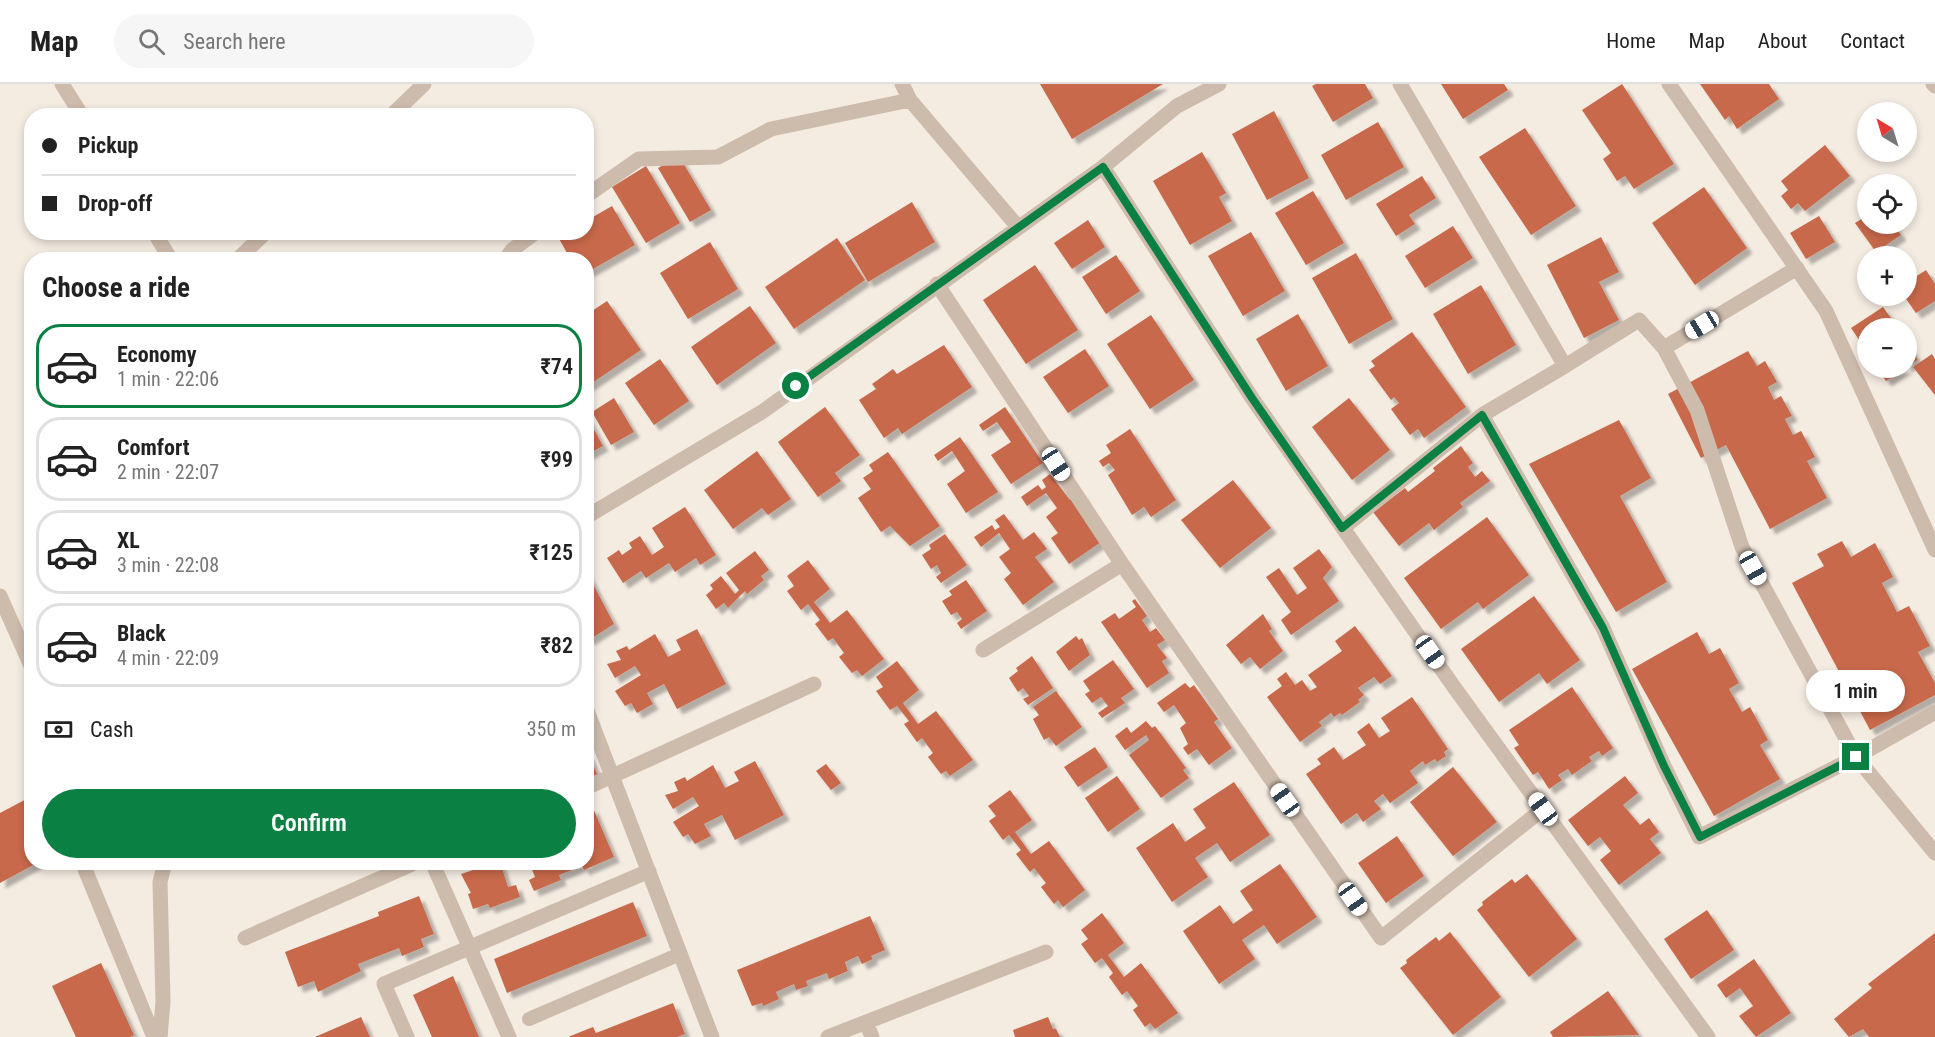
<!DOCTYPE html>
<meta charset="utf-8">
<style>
:root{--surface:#fff;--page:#f6f6f6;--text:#222;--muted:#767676;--line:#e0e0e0;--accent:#0b8043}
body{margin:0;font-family:"Roboto Condensed",sans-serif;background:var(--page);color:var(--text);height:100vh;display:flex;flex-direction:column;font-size:22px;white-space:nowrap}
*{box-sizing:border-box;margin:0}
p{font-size:20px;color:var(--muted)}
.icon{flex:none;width:33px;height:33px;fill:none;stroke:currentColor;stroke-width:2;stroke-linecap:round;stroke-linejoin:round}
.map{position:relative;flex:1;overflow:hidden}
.drawer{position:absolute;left:24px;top:168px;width:570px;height:618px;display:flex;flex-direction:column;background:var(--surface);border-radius:24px;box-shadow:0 3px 9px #0003}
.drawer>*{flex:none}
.top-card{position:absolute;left:24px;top:24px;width:570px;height:132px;border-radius:24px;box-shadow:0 3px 9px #0003;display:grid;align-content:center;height:132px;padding:0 18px;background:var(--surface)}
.needle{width:39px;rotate:322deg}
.controls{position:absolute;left:1857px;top:18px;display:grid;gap:12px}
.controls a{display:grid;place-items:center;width:60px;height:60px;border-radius:50%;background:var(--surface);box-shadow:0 3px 9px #0003;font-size:30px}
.end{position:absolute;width:27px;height:27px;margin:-14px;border:8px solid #0b8043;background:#fff;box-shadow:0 0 0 3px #fff}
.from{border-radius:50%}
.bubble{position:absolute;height:42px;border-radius:21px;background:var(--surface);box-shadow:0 3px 9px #0003;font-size:20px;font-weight:600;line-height:42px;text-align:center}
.car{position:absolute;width:18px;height:36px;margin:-18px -9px;border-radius:8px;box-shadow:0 0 4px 2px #0007;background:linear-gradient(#fff 24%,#345 0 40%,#fff 0 76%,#345 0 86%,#fff 0)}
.top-card b{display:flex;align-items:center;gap:21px;height:57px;font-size:22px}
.top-card b+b{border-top:2px solid var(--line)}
.top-card i{width:15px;height:15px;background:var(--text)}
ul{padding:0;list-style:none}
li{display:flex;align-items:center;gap:18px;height:84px;margin:0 12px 9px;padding:0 6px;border:3px solid var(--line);border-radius:24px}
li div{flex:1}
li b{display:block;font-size:22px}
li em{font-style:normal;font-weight:600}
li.active{border-color:var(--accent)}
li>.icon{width:54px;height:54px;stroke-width:1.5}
h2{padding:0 18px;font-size:27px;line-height:72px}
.pay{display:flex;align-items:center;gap:15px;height:66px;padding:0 18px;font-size:22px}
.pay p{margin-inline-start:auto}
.action{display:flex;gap:12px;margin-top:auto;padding:12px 18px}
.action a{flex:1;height:69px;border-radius:36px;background:var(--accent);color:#fff;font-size:24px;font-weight:600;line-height:69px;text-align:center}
header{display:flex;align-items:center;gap:36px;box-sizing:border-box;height:84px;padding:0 30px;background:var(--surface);border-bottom:2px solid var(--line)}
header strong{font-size:28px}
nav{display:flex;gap:33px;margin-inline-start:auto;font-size:21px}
.search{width:420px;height:54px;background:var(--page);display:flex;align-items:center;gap:15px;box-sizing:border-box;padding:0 21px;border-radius:33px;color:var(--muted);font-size:22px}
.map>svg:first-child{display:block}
.building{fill:#c8694b;filter:url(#shadow)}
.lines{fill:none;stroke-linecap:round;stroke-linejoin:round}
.lane{stroke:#cdbbac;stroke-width:14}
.street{stroke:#cdbbac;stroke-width:15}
.route{stroke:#0b8043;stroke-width:8}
</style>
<header>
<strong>Map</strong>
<div class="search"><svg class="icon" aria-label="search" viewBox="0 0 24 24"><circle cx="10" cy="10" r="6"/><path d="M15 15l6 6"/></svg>Search here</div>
<nav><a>Home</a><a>Map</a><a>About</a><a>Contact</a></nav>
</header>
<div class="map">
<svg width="1935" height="953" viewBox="0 0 1935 953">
<defs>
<filter id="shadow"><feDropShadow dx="5.5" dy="5.5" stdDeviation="1.5" flood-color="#0004"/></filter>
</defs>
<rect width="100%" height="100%" fill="#f4ebe1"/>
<!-- building -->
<path class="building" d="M1040 0H1163L1072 55Z
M1316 0H1365L1373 14 1333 38 1312 2Z
M1441 0H1504L1508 6 1463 35Z
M1622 0 1674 80 1634 105 1625 92 1617 97 1603 75 1611 69 1582 26Z
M1700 0H1769L1779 15 1737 45 1729 32 1725 36Z
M1274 27 1309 94 1267 116 1232 50Z
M1378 38 1404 83 1346 116 1321 71Z
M1525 44 1576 122 1531 151 1479 73Z
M1825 61 1850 92 1805 127 1798 119 1791 125 1781 112 1788 106 1781 97Z
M1202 68 1226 109 1219 113 1232 137 1190 161 1153 97Z
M679 72 711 126 690 138 658 84Z
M646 82 680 139 646 159 612 103Z
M1422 92 1436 114 1409 131 1415 140 1396 152 1376 120Z
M1704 103 1747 164 1695 201 1652 139Z
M1313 107 1344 159 1306 181 1275 129Z
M912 118 935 158 868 198 845 159Z
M612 122 635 161 586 189V176H571L558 153 566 148H586V137Z
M1868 131V140H1893L1901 151 1876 168 1855 139Z
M1819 132 1835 158 1806 175 1790 149Z
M1088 136 1105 163 1072 185 1054 159Z
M1453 142 1473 174 1425 204 1405 172Z
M1251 148 1285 207 1243 232 1208 172Z
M1601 153 1619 188 1599 198 1619 236 1584 254 1547 181Z
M837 154 865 196 794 245 765 203Z
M710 158 738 205 688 235 660 189Z
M1356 169 1393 235 1349 260 1312 194Z
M1116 171 1140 207 1106 230 1082 193Z
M1035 181 1078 246 1026 280 983 216Z
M1926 186 1935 200V217L1916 229 1904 212H1906V199Z
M1481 201 1516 261 1468 290 1433 230Z
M607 217 641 266 586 303V231Z
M750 222 776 259 717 301 691 263Z
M1883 223 1898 244H1868V269L1851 244Z
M1298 230 1328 282 1286 307 1256 255Z
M1151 231 1194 296 1150 325 1107 260Z
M1412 248 1466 323 1424 354 1418 345 1410 351 1391 325 1399 319 1394 313 1391 316 1369 286 1375 282 1371 277Z
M1906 258 1918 276 1906 283Z
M944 261 972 303 902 350 898 344 884 354 859 316 876 305 872 300 893 285 897 290Z
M1085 265 1109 302 1068 329 1043 293Z
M1748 267 1757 282 1765 277 1777 298 1768 303 1774 316 1781 312 1792 332 1785 335 1793 351 1801 347 1815 373 1807 377 1827 414 1770 445 1726 361 1701 374 1668 310Z
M1932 270 1935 275V311L1913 283Z
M660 275 689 317 654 341 625 299Z
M1877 284H1906L1886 297Z
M614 314 634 348 611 361 592 328Z
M1349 314 1390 366 1352 396 1312 343Z
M825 323 860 371 835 389 841 397 818 413 778 358Z
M1005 323 1043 379 1011 400 991 371 1011 358 997 338 983 347 979 341Z
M586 331 603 362 586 371Z
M1619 336 1651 394 1620 412 1667 498 1616 528 1529 380Z
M1130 345 1176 416 1151 433 1144 423 1132 431 1108 391 1115 386 1109 379 1103 383 1099 377 1111 369 1106 361Z
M960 353 998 408 966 429 947 400 965 387 952 367 938 377 934 371Z
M1461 362 1473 379 1468 383 1475 393 1482 387 1490 397 1460 419 1463 423 1434 446 1429 439 1399 462 1373 428 1405 404 1408 408 1435 387 1433 384Z
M757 367 791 415 768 431 762 424 733 445 704 406Z
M888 368 940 442 910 462 890 442 881 448 858 414 871 405 863 394 873 387 869 381Z
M1050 390 1070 416 1081 408 1101 458 1069 480 1051 454 1058 449 1046 433 1057 424 1046 409 1027 422 1021 413 1038 401 1042 406 1046 403 1042 396Z
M1233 396 1271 444 1220 484 1181 436Z
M685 423 716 471 700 481 696 474 675 488 669 479 646 494 641 487 623 499 607 474 619 466 622 471 632 464 629 459 640 452 652 471 664 463 652 444Z
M1004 430 1023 456 1034 448 1047 465 1035 473 1054 498 1023 521 1004 495 1011 489 999 473 1010 465 999 449 981 463 974 453 992 441 995 446 1000 443 995 436Z
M1487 433 1529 491 1483 525 1478 518 1441 545 1404 494Z
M945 450 967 481 941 499 936 493 941 489 937 481 931 485 922 471 931 465 929 461Z
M1842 457 1851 473 1875 459 1893 493 1882 499 1897 528 1909 522 1930 562 1918 568 1935 599V611L1870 646 1792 499 1824 482 1817 470Z
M1319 465 1332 483 1323 494 1339 517 1291 551 1281 536 1291 528 1266 493 1279 484 1297 511 1307 504 1293 484Z
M755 467 769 486 761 492 764 496 747 510 745 507 728 524 724 519 716 525 706 511 713 505 710 501 721 492 735 510 739 506 726 489Z
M808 476 830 505 814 518 830 539 847 526 884 575 862 592 857 586 852 589 839 573 844 569 833 554 828 557 815 540 820 536 808 520 801 526 787 507 794 502 787 492Z
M586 487 614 540 589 556 586 551Z
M966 496 987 527 961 545 957 539 962 535 957 528 951 531 942 517 952 511 949 507Z
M1534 512 1580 576 1547 600 1539 589 1499 618 1461 565Z
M1135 515 1147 532 1142 536 1150 548 1156 544 1165 556 1157 561 1167 574 1162 577 1169 589 1147 604 1101 538 1115 529 1119 535 1136 523 1132 517Z
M1263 530 1272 545 1269 547 1283 567 1260 585 1250 573 1241 580 1226 561Z
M1355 542 1392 592 1380 600 1374 593 1358 604 1364 611 1358 616 1360 618 1342 631 1340 629 1334 633 1331 629 1319 638 1322 642 1300 658 1267 613 1282 602 1277 595 1286 588 1295 601 1302 596 1310 607 1317 603 1308 591 1342 567 1335 557Z
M697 545 726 600 677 625 664 600 647 609 653 620 637 629 631 619 625 622 615 607 641 591 635 582 615 594 607 580 621 576 616 567 627 562 629 566 655 550 668 573 681 566 676 556Z
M1697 548 1709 570 1720 564 1739 599 1729 605 1742 628 1750 623 1768 656 1760 661 1780 695 1714 732 1632 585Z
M1076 552 1079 556 1082 554 1090 571 1069 587 1056 568Z
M1032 572 1053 604 1028 621 1023 615 1029 612 1023 604 1018 608 1009 594 1018 587 1016 584Z
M1113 576 1134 605 1121 614 1125 619 1102 634 1098 629 1108 622 1101 613 1092 619 1085 610 1090 607 1083 597Z
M897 577 919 606 903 619 918 640 936 627 973 676 950 692 946 687 941 690 928 673 933 669 922 654 917 658 904 640 909 637 897 622 890 626 876 607 883 603 876 593Z
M1185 599 1190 604 1194 601 1218 635 1214 638 1232 664 1209 681 1197 665 1188 671 1183 664 1188 660 1180 644 1186 639 1174 621 1164 628 1157 619Z
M1572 603 1613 664 1602 672 1599 667 1589 673 1592 677 1572 691 1568 685 1558 691 1562 696 1549 705 1538 688 1533 691 1514 664 1519 661 1509 646Z
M1056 607 1082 643 1056 662 1049 653 1044 656 1033 635 1039 631 1033 623Z
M1412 613 1448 665 1444 668 1446 672 1437 678 1435 675 1425 681 1423 677 1410 687 1418 699 1390 719 1383 710 1374 717 1381 725 1363 738 1357 729 1341 740 1306 690 1321 680 1317 675 1334 663 1343 676 1366 661 1357 648 1369 639 1379 654 1390 647 1381 634Z
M1146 637 1152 644 1155 642 1186 684 1183 686 1189 694 1161 714 1129 671 1149 656 1146 651 1125 666 1115 652 1127 643 1131 649Z
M1095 663 1108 683 1078 703 1064 683Z
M588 670 597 690 586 695V671Z
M755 677 784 731 735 756 722 731 704 740 711 752 695 760 688 750 683 753 673 738 699 722 693 713 673 725 665 711 678 707 674 698 685 693 687 697 713 681 725 704 739 697 734 688Z
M826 680 841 699 831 706 816 687Z
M1453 683 1497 738 1453 772 1410 718Z
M1117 692 1140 725 1108 748 1085 714Z
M1625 692 1638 709 1623 721 1640 741 1649 734 1659 748 1650 755 1661 769 1619 801 1600 776 1611 767 1600 753 1588 762 1568 736Z
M1234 698 1270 751 1230 778 1217 759 1195 774 1208 793 1172 818 1136 764 1173 739 1185 758 1206 744 1193 725Z
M1010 706 1032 736 1015 748 1031 770 1049 757 1085 806 1063 823 1058 816 1054 820 1041 803 1046 799 1034 784 1030 788 1016 770 1021 766 1009 751 1003 756 989 737 996 732 988 722Z
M32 712V778H39L0 799V729Z
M593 724 614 773 584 786 582 782 559 791 561 796 534 807 529 796 535 793 529 778H586V727Z
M1397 752 1424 792 1386 819 1358 779Z
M471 778H500L508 803 516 801 520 813 490 824 488 820 473 825 468 810 471 809 461 790 473 786Z
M1280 780 1317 833 1277 860 1264 841 1242 856 1255 875 1219 900 1183 847 1220 821 1233 840 1253 826 1240 807Z
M1527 790 1577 855 1529 893 1477 826 1483 821 1482 818 1512 795 1515 799Z
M419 812 434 850 421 855 424 863 402 872 399 864 358 880 361 887 318 908 314 897 298 903 285 868 379 832 378 828Z
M633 818 647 852 507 909 494 875Z
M1707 826 1734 866 1691 895 1664 855Z
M1102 829 1124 859 1108 871 1124 893 1141 879 1178 929 1155 945 1150 939 1145 943 1133 926 1138 922 1127 907 1122 911 1109 893 1113 889 1102 874 1095 879 1081 860 1088 855 1081 846Z
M870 832 885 866 871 872 873 875 862 880 858 872 845 878 848 887 829 895 827 889 806 897 808 902 796 906 794 900 776 908 779 915 763 922 762 919 752 922 737 886Z
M1450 848 1501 913 1453 951 1400 884 1407 879 1406 876 1436 853 1439 857Z
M1935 849V953H1869L1863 945 1849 953 1834 935 1872 904 1868 900Z
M1754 875 1791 929 1756 953 1739 932 1753 922 1740 904 1726 914 1717 901Z
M101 879 134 951 130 953H76L52 902Z
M453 892 479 953H432L413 911Z
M1608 907 1639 951 1553 953 1550 948Z
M673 919 685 950 677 953H568L593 943 596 949Z
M361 933 370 953H315Z
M1048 933 1053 945H1056L1060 953H1015L1013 946Z"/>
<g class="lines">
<!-- lane -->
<path class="lane" d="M529 935 680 870"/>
<!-- street -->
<path class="street" d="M62 0 82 32
M902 0 910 16 1018 143
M1400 0 1565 282 1482 331 1603 544 1664 682 1699 753 1856 673 1935 628
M1669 0 1826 227 1935 466
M1933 0 1935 2
M391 32 424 0
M1103 83 1252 314 1454 603 1708 953
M586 112 639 75 718 73 771 45 910 16
M154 148 171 176
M237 176 266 148
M505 176 512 166 536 148
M937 200 1122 480 1381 854 1543 725
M1664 264 1797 184
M1565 282 1639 236 1664 264 1697 326 1742 463 1856 673 1935 769
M586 433 762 328 1103 83 1177 22 1219 0
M1343 444 1482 331
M0 512 32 584
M983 566 1122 480
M586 624 712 953
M586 704 814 600
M82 778 154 953
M432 778 509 953
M245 854 417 778
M866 938 872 953
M160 953 163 918 160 798 165 778
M407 953 384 900 649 787
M828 953 1046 868"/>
</g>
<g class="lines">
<!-- route -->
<path class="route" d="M796 302 1103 83 1252 314 1342 444 1482 331 1603 544 1664 682 1700 753 1856 673"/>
</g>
</svg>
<div class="controls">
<a><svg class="needle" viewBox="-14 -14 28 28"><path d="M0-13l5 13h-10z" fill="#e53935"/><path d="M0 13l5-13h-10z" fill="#767676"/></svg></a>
<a><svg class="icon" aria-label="locate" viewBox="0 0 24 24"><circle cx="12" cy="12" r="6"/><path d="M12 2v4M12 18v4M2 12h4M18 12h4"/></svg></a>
<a>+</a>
<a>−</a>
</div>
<i class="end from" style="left:796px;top:302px"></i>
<i class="end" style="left:1856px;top:673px"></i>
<div class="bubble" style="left:1806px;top:586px;width:99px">1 min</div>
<i class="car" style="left:1702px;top:241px;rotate:239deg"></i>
<i class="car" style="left:1056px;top:380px;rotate:147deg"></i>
<i class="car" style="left:1753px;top:484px;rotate:151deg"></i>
<i class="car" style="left:1430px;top:568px;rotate:145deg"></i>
<i class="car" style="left:1285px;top:716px;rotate:325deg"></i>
<i class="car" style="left:1543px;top:725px;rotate:324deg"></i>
<i class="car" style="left:1353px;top:815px;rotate:145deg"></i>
<div class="top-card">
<b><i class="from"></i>Pickup</b>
<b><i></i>Drop-off</b>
</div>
<section class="drawer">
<h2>Choose a ride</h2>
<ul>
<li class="active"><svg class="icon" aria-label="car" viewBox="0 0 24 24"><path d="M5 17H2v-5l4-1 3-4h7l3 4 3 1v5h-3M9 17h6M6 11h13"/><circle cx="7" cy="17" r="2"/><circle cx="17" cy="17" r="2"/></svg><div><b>Economy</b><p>1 min · 22:06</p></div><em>₹74</em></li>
<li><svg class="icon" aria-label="car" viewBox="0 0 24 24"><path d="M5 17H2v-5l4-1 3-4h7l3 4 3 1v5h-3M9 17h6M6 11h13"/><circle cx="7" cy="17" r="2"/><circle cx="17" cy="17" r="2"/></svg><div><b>Comfort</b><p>2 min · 22:07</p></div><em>₹99</em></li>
<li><svg class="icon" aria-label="car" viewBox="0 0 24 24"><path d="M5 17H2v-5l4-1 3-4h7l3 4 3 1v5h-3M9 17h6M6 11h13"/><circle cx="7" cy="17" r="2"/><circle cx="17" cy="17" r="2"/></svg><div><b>XL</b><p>3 min · 22:08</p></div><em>₹125</em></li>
<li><svg class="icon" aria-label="car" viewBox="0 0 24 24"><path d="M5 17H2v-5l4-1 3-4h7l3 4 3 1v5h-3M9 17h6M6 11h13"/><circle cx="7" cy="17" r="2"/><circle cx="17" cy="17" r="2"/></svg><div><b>Black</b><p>4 min · 22:09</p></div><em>₹82</em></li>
</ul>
<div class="pay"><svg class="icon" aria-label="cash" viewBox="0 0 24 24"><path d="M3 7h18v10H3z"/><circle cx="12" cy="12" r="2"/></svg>Cash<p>350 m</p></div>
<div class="action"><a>Confirm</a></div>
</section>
</div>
